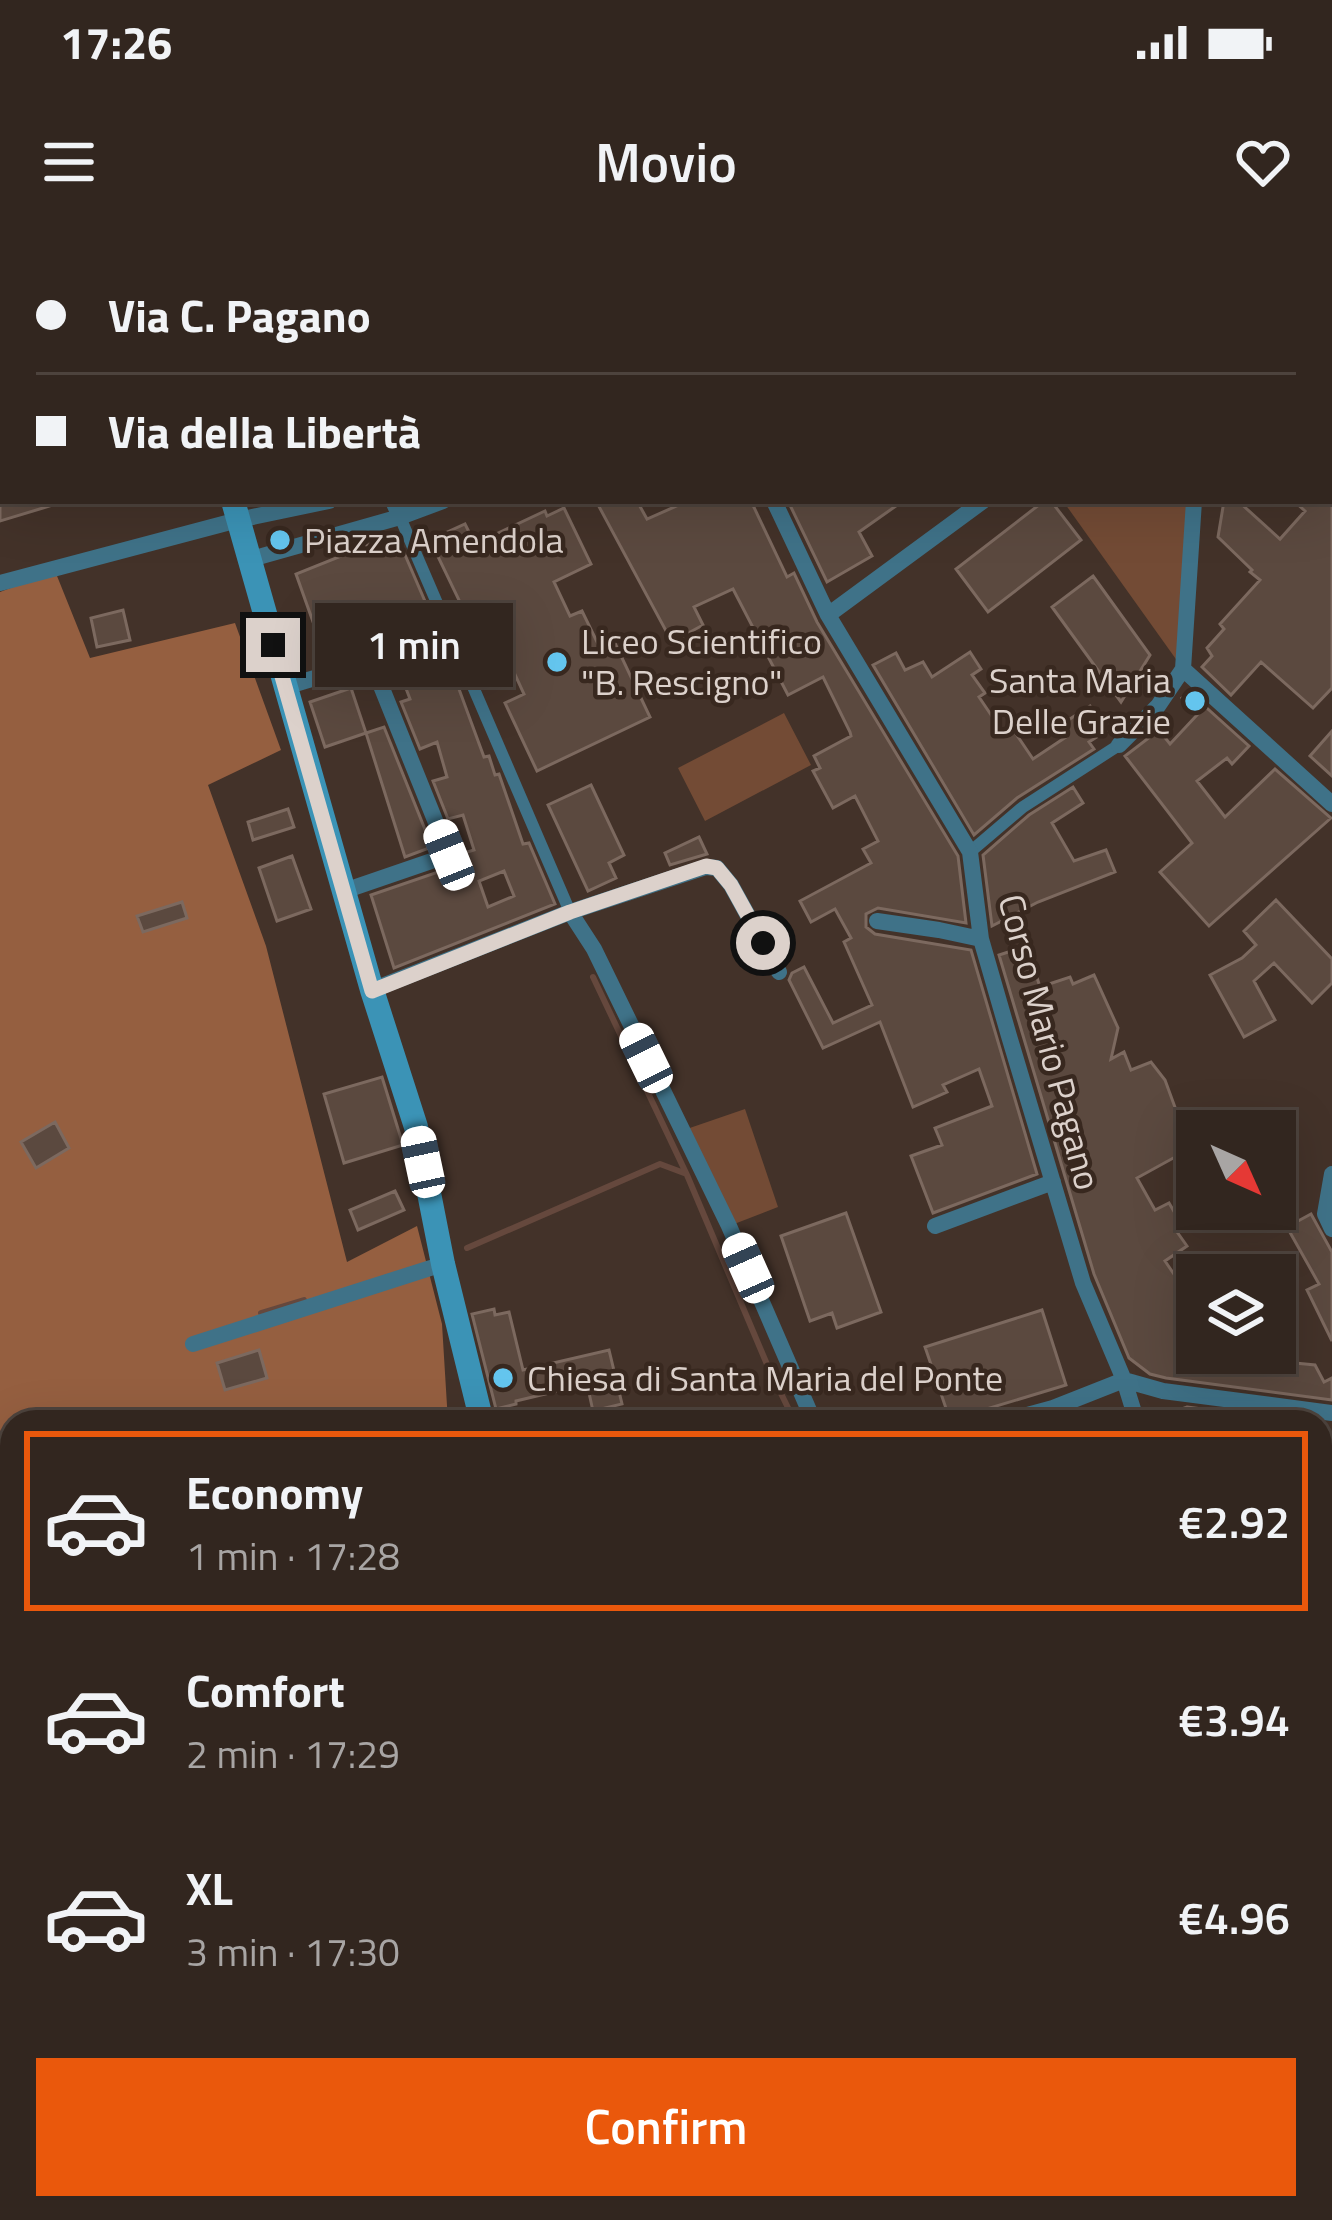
<!DOCTYPE html>
<meta charset="utf-8">
<style>
:root{--surface:#32261f;--page:#3d322c;--text:#f1f3f6;--muted:#a8a5a4;--line:#4d433d;--accent:#ea580c}
body{margin:0;font-family:"Titillium Web",sans-serif;background:var(--page);color:var(--text);height:100vh;display:flex;flex-direction:column;font-size:45px;white-space:nowrap}
*{box-sizing:border-box;margin:0}
p{font-size:39px;color:var(--muted)}
.icon{flex:none;width:66px;height:66px;fill:none;stroke:currentColor;stroke-width:2;stroke-linecap:round;stroke-linejoin:round}
.map{position:relative;flex:1;overflow:hidden}
.side{position:absolute;left:0px;top:1170px;width:1332px;height:810px;display:flex;flex-direction:column;background:var(--surface);border-radius:36px 36px 0 0;box-shadow:0 12px 48px #0002,0 0 0 3px var(--line)}
.side>*{flex:none}
.top-card{position:absolute;left:0px;top:0px;width:1332px;height:264px;box-shadow:0 12px 48px #0002,0 0 0 3px var(--line);display:grid;align-content:center;height:264px;padding:0 36px;background:var(--surface)}
.needle{width:78px;rotate:135deg}
.fabs{position:absolute;left:1176px;top:870px;display:grid;gap:24px}
.fabs a{display:grid;place-items:center;width:120px;height:120px;border-radius:0px;background:var(--surface);box-shadow:0 12px 48px #0002,0 0 0 3px var(--line);font-size:60px}
.end{position:absolute;width:54px;height:54px;margin:-27px;border:15px solid #dcd1cb;background:#111;box-shadow:0 0 0 6px #111}
.from{border-radius:50%}
.bubble{position:absolute;height:84px;border-radius:0px;background:var(--surface);box-shadow:0 12px 48px #0002,0 0 0 3px var(--line);font-size:39px;font-weight:600;line-height:84px;text-align:center}
.car{position:absolute;width:36px;height:72px;margin:-36px -18px;border-radius:15px;box-shadow:0 0 9px 3px #0007;background:linear-gradient(#fff 24%,#345 0 40%,#fff 0 76%,#345 0 86%,#fff 0)}
.top-card b{display:flex;align-items:center;gap:42px;height:114px;font-size:45px}
.top-card b+b{border-top:3px solid var(--line)}
.top-card i{width:30px;height:30px;background:var(--text)}
ul{padding:21px 0 0;list-style:none}
li{display:flex;align-items:center;gap:36px;height:180px;margin:0 24px 18px;padding:0 12px;border:6px solid transparent;border-radius:0px}
li div{flex:1}
li b{display:block;font-size:45px}
li em{font-style:normal;font-weight:600}
li.on{border-color:var(--accent)}
li>.icon{width:108px;height:108px;stroke-width:1.5}
.cta{display:flex;gap:24px;margin-top:auto;padding:24px 36px}
.cta a{flex:1;height:138px;border-radius:0px;background:var(--accent);color:#fff;font-size:48px;font-weight:600;line-height:138px;text-align:center}
.status{display:flex;justify-content:space-between;align-items:center;height:84px;padding:0 60px;background:var(--surface);direction:ltr}
.status svg{height:33px;fill:currentColor}
header{display:flex;justify-content:space-between;align-items:center;height:156px;padding:0 36px;background:var(--surface);font-size:54px;font-weight:600}
.map>svg:first-child{display:block}
.green{fill:#734b35}
.forest{fill:#955f40}
.lines{fill:none;stroke-linecap:round;stroke-linejoin:round}
.stream{stroke:#65483d;stroke-width:6}
.building{fill:#5b493f;stroke:#7c695f;stroke-width:3;fill-rule:evenodd}
.pedestrian{stroke:#3f7288;stroke-width:12}
.minor{stroke:#3f7288;stroke-width:16}
.secondary{stroke:#3b93b6;stroke-width:24}
.route{stroke:#dcd1cb;stroke-width:15}
.poi-dot{fill:#64c5ee;stroke:#38281f;stroke-width:4.5}
.labels{text-anchor:middle;stroke-width:9;stroke-linejoin:round;paint-order:stroke}
.poi-label{font-size:36px;fill:#dcd1cb;stroke:#38281f;text-anchor:start}
.street-label{font-size:36px;fill:#dcd1cb;stroke:#38281f}
</style>
<div class="status"><b>17:26</b><svg viewBox="0 0 49 12"><path d="M0 12V9h3v3zM5 12V6h3v6zM10 12V3h3v9zM15 12V0h3v12zM26 1h20v11H26zM47 4h2v5h-2z"/></svg></div>
<header><svg class="icon" aria-label="menu" viewBox="0 0 24 24"><path d="M4 6h16M4 12h16M4 18h16"/></svg>Movio<svg class="icon" aria-label="heart" viewBox="0 0 24 24"><path d="M12 20l-8-8c-3-5 5-10 8-4 3-6 11-1 8 4z"/></svg></header>
<div class="map">
<svg width="1332" height="1980" viewBox="0 0 1332 1980">
<rect width="100%" height="100%" fill="#433229"/>
<!-- green -->
<path class="green" d="M1063 261H1194L1183 429Z
M784 473 811 525 705 581 678 528Z
M745 869 778 967 729 986 681 891Z"/>
<!-- forest -->
<path class="forest" d="M55 331 90 418 235 383 281 510 208 545 266 706 347 1022 417 986 442 1084 448 1182H12V1968H216L218 1980H0V352Z
M288 1968H483L486 1980H291Z"/>
<g class="lines">
<!-- stream -->
<path class="stream" d="M593 737 687 935 769 1129 795 1182
M467 1008 660 924 684 933
M261 1073 304 1060
M1149 1968 1154 1980"/>
</g>
<!-- building -->
<path class="building" d="M0 261H53V265L0 281Z
M596 261H637L647 279 688 261H751L787 337 794 333 817 382 958 616 966 683 878 668 866 674V687L875 694 971 710 1037 934 933 973 911 916 942 905 935 888 992 866 979 829 943 845 947 852 913 867 880 782 823 808 789 740 792 733 804 727 833 783 872 765 844 702 851 698 835 669 811 682 800 661 871 623 863 609 878 601 855 556 833 568 813 531 820 528 814 516 851 496 850 492 823 437 788 455 733 349 694 367 703 385 672 402Z
M788 261H903L859 292 872 316 827 342Z
M1044 261H1051L1081 300 988 372 956 329Z
M1224 261H1238L1280 299 1305 271 1294 261H1332V448L1313 468 1261 422 1231 455 1202 427 1212 416 1207 408 1224 389 1220 384 1260 340 1250 332 1252 330 1218 297Z
M564 268 591 324 554 342 570 376 582 371 600 408 614 401 650 477 537 531 505 463 524 454 500 402 483 410 430 300 465 284 475 304 545 271 547 276Z
M396 294 434 382 435 384 428 387 451 443 456 441 484 517 489 516 495 535 499 534 523 604 529 603 555 664 394 728 371 655 453 627 459 622 461 614 474 610 463 575 448 579 433 541 447 537 437 502 420 509 401 462 410 459 388 401 327 421 296 334ZM504 631 514 656 488 667 479 641Z
M1093 336 1150 415 1121 462 1052 367Z
M123 370 130 400 97 407 91 378Z
M970 412 981 429 972 435 985 453 979 457 1002 491 1010 485 1033 519 1066 497 1059 486 1090 466 1106 491 1089 502 1094 509 1017 558 974 595 873 425 896 413 905 430 923 422 932 437Z
M351 448 366 493 325 507 310 462Z
M1189 452 1249 506 1232 524 1227 518 1197 541 1225 577 1275 529 1331 578 1209 686 1160 632 1192 603 1125 516 1159 490 1170 504 1197 475 1182 458Z
M384 487 432 607 405 617 366 493Z
M1332 491V536L1310 516Z
M591 545 624 615 609 623 616 638 588 651 548 565Z
M1073 547 1083 563 1052 583 1074 621 1106 610 1115 632 1038 662 992 686 983 615 1029 575Z
M288 569 294 587 253 600 248 582Z
M699 597 707 614 670 625 665 613Z
M292 616 311 669 277 681 259 628Z
M1276 660 1332 719V743L1312 763 1274 723 1254 741 1275 780 1244 797 1210 735 1242 718 1256 705 1244 691Z
M182 662 187 678 143 692 137 676Z
M1027 706 1040 747 1070 737 1073 744 1094 735 1118 788 1111 819 1124 812 1131 830 1151 822 1165 840 1180 881 1186 878 1192 886 1224 870 1233 885 1222 891H1196L1197 905 1137 938 1155 970 1169 963 1182 985 1175 989 1187 1006 1165 1021 1197 1068V1113H1276L1274 1121 1315 1125 1324 1142 1332 1138V1160L1166 1138 1150 1134 1129 1118 1094 1034 999 715Z
M382 837 403 905 344 923 324 854Z
M55 882 69 908 36 928 21 902Z
M395 951 404 970 358 990 350 970Z
M846 973 881 1072 837 1088 832 1073 810 1081 781 996Z
M1311 974 1332 1012V1101L1307 1050 1319 1044 1287 987Z
M494 1069 495 1075 509 1072 523 1130 609 1110 622 1164 593 1171 587 1144 516 1161V1164L496 1169 472 1074Z
M1042 1070 1066 1145 950 1180 925 1107Z
M259 1110 267 1138 225 1150 217 1123Z
M1187 1167 1302 1182H1151V1180Z"/>
<g class="lines">
<!-- pedestrian -->
<path class="pedestrian" d="M400 277 570 672
M970 612 1023 567 1119 505"/>
<!-- minor -->
<path class="minor" d="M659 0 660 3
M1174 0 1176 3
M1318 3 1320 0
M1329 140 1332 143
M774 261 828 375 970 612 981 699 1009 796 1083 1043 1124 1140 1137 1182
M400 277 443 261
M248 320 400 277 393 261
M0 343 238 280 329 261
M828 375 983 261
M1183 429 1332 564
M285 447 371 421 449 615 344 651
M1119 505 1158 466 1183 429 1194 261
M570 672 594 709 729 986 814 1182
M877 681 939 690 981 699
M372 750 570 672 706 627 717 628 731 645 779 732
M1332 934 1325 974 1332 989
M935 986 1053 942
M193 1104 443 1024
M1002 1182 1053 1168 1124 1140 1163 1151 1332 1173
M1320 1661 1332 1686
M1320 1746 1332 1741
M413 1968 416 1980
M630 1968 631 1980"/>
<!-- secondary -->
<path class="secondary" d="M165 0 166 3
M233 261 372 750 416 887 443 1024 482 1182
M662 1968 663 1980"/>
</g>
<g class="lines">
<!-- route -->
<path class="route" d="M273 405 372 751 570 672 706 626 717 628 731 645 763 703"/>
</g>
<!-- markers -->
<g class="poi-dot">
<circle cx="280" cy="300" r="12"/>
<circle cx="557" cy="422" r="12"/>
<circle cx="1195" cy="461" r="12"/>
<circle cx="503" cy="1138" r="12"/>
</g>
<g class="labels">
<!-- poi labels -->
<g class="poi-label">
<text x="304" y="313">Piazza Amendola</text>
<text x="581" y="414">Liceo Scientifico<tspan x="581" dy="41">"B. Rescigno"</tspan></text>
<text x="1171" y="453" text-anchor="end">Santa Maria<tspan x="1171" dy="41">Delle Grazie</tspan></text>
<text x="527" y="1151">Chiesa di Santa Maria del Ponte</text>
</g>
<!-- street labels -->
<g class="street-label">
<text transform="translate(1050 802) rotate(75)" y="13">Corso Mario Pagano</text>
</g>
</g>
</svg>
<div class="fabs">
<a><svg class="needle" viewBox="-14 -14 28 28"><path d="M0-13l5 13h-10z" fill="#e53935"/><path d="M0 13l5-13h-10z" fill="#a8a5a4"/></svg></a>
<a><svg class="icon" aria-label="layers" viewBox="0 0 24 24"><path d="M12 4l9 5-9 5-9-5zM3 14l9 5 9-5"/></svg></a>
</div>
<i class="end from" style="left:763px;top:703px"></i>
<i class="end" style="left:273px;top:405px"></i>
<div class="bubble" style="left:315px;top:363px;width:198px">1 min</div>
<i class="car" style="left:449px;top:615px;rotate:338deg"></i>
<i class="car" style="left:646px;top:818px;rotate:334deg"></i>
<i class="car" style="left:423px;top:922px;rotate:348deg"></i>
<i class="car" style="left:748px;top:1028px;rotate:336deg"></i>
<div class="top-card">
<b><i class="from"></i>Via C. Pagano</b>
<b><i></i>Via della Libertà</b>
</div>
<section class="side">
<ul>
<li class="on"><svg class="icon" aria-label="car" viewBox="0 0 24 24"><path d="M5 17H2v-5l4-1 3-4h7l3 4 3 1v5h-3M9 17h6M6 11h13"/><circle cx="7" cy="17" r="2"/><circle cx="17" cy="17" r="2"/></svg><div><b>Economy</b><p>1 min · 17:28</p></div><em>€2.92</em></li>
<li><svg class="icon" aria-label="car" viewBox="0 0 24 24"><path d="M5 17H2v-5l4-1 3-4h7l3 4 3 1v5h-3M9 17h6M6 11h13"/><circle cx="7" cy="17" r="2"/><circle cx="17" cy="17" r="2"/></svg><div><b>Comfort</b><p>2 min · 17:29</p></div><em>€3.94</em></li>
<li><svg class="icon" aria-label="car" viewBox="0 0 24 24"><path d="M5 17H2v-5l4-1 3-4h7l3 4 3 1v5h-3M9 17h6M6 11h13"/><circle cx="7" cy="17" r="2"/><circle cx="17" cy="17" r="2"/></svg><div><b>XL</b><p>3 min · 17:30</p></div><em>€4.96</em></li>
</ul>
<div class="cta"><a>Confirm</a></div>
</section>
</div>
